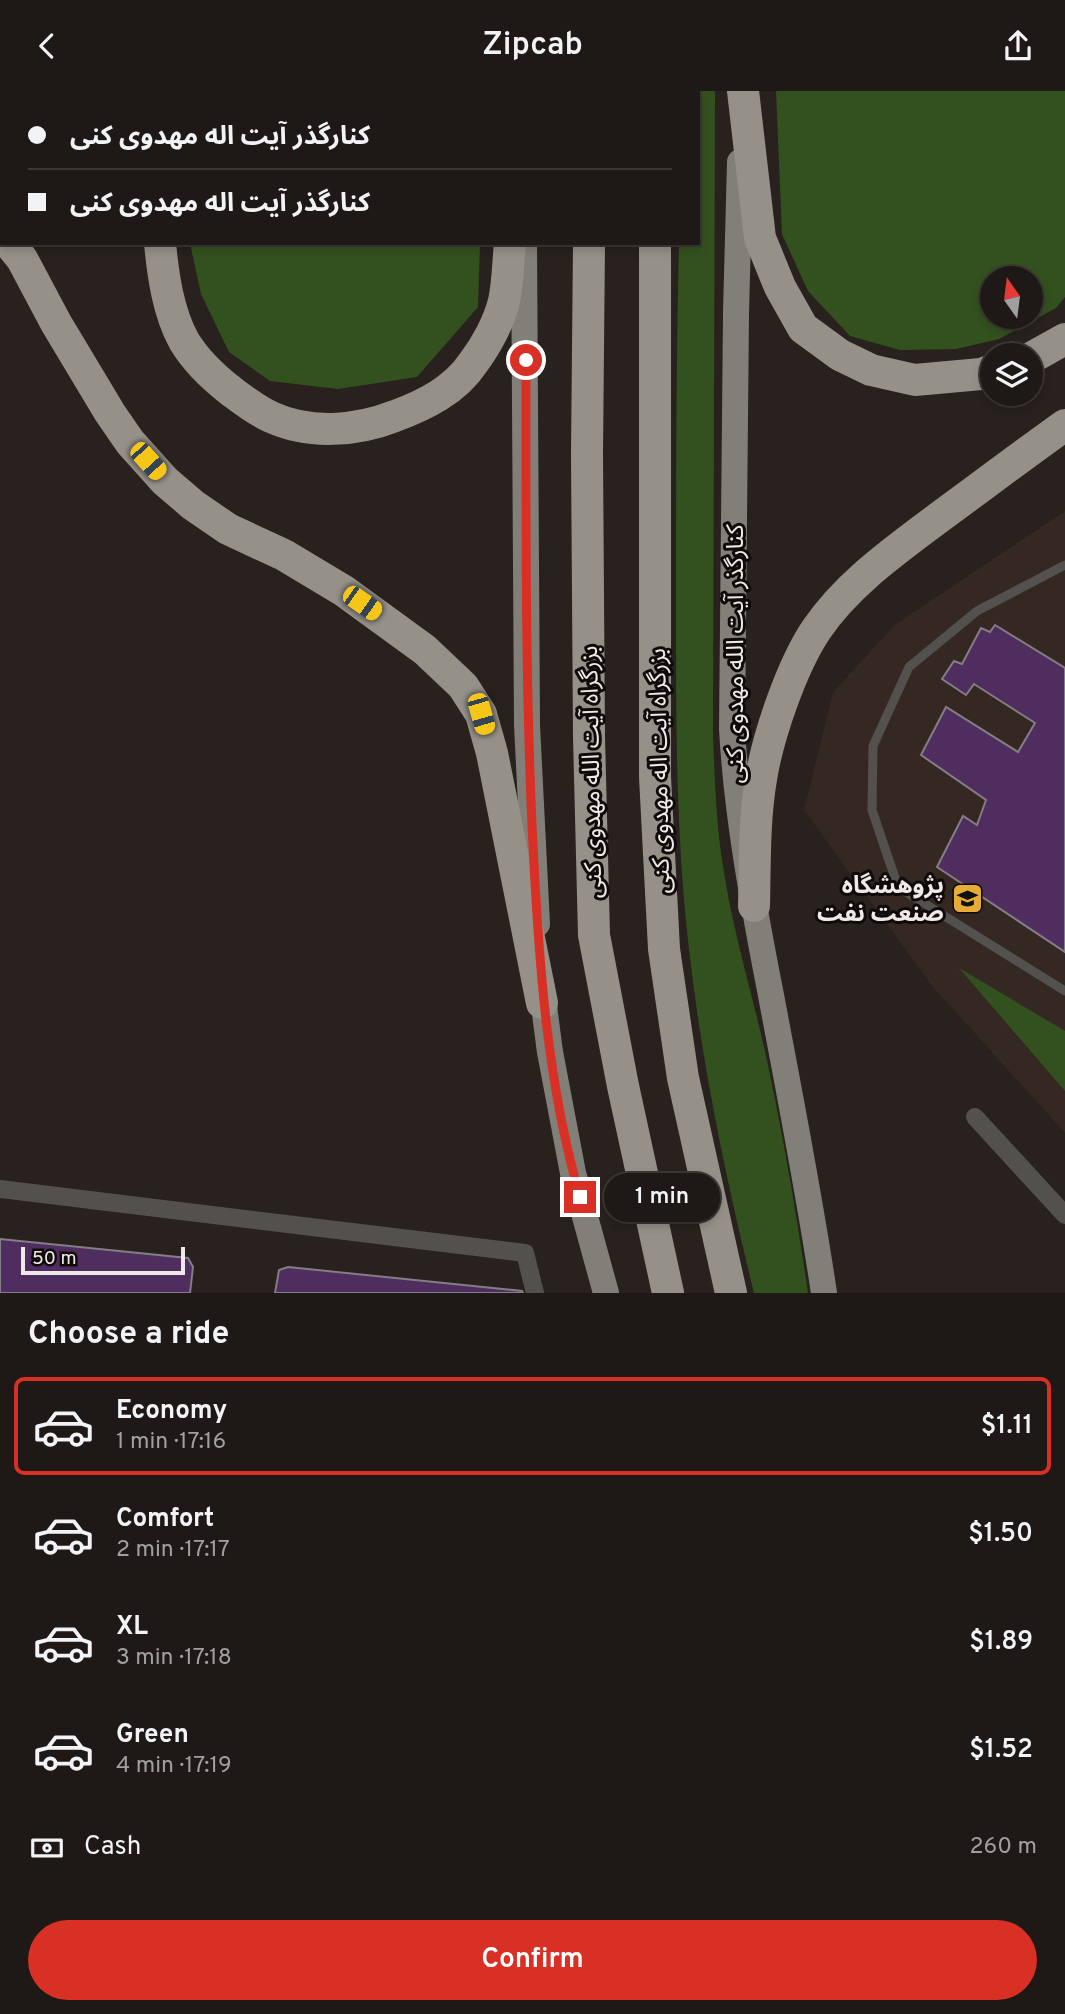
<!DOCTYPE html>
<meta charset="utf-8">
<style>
:root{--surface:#1e1916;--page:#26221f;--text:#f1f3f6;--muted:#a1a0a1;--line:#3c3835;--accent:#d93025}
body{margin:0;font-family:Overpass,"Noto Sans Arabic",sans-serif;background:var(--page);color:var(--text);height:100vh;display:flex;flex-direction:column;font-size:26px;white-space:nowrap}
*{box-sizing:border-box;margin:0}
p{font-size:23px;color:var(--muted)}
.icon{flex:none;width:38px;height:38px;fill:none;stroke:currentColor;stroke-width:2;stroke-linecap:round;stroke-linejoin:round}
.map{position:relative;height:1202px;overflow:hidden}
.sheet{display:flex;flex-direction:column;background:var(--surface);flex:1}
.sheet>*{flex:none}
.top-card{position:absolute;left:0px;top:0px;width:700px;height:154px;box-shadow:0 4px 10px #0003,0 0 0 2px var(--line);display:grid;align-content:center;height:154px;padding:0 28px;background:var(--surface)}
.needle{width:46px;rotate:346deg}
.fabs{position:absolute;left:980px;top:175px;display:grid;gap:14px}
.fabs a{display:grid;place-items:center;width:63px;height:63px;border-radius:50%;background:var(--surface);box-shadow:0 4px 10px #0003,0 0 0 2px var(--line);font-size:35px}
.scale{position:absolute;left:21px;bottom:18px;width:164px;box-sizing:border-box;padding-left:7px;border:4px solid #efeae8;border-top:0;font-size:19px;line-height:24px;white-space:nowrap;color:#efeae8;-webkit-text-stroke:5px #0e0b0a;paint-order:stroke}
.end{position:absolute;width:32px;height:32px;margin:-16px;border:9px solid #d93025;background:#fff;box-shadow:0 0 0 4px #fff}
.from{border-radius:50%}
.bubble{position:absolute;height:49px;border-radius:24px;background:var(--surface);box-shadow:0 4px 10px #0003,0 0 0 2px var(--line);font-size:23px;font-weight:600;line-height:49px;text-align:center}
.car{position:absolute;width:21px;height:42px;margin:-21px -10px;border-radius:9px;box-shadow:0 0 5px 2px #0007;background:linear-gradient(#f5c518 24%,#345 0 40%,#f5c518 0 76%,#345 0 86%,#f5c518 0)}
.top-card b{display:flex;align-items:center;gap:24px;height:66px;font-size:26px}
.top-card b+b{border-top:2px solid var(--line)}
.top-card i{width:18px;height:18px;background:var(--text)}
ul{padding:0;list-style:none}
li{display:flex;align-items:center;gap:21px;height:98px;margin:0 14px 10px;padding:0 14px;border:4px solid transparent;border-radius:10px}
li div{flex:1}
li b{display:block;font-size:26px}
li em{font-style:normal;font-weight:600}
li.selected{border-color:var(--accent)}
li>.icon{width:63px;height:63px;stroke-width:1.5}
h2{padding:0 28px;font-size:32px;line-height:84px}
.pay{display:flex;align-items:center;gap:18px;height:77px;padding:0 28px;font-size:26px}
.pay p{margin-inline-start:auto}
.action{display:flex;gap:14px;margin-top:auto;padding:14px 28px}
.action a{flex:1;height:80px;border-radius:42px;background:var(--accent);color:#fff;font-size:28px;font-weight:600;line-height:80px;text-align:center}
header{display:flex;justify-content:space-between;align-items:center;height:91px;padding:0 28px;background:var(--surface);font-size:32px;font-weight:600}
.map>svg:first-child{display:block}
.built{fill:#352822}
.green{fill:#33511f;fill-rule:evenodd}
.building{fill:#4f2d5e;stroke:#837e86;stroke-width:2}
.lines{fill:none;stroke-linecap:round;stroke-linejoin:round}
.lane{stroke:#53514e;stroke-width:9}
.street{stroke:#53514e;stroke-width:18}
.primary{stroke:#827f78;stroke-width:26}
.highway{stroke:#959189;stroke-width:32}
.route{stroke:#d93025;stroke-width:9}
.labels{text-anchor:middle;stroke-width:6;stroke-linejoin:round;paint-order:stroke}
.street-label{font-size:24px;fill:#efeae8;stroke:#0e0b0a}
.poi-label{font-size:24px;font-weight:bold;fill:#efeae8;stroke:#0e0b0a;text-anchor:end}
</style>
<header><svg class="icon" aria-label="back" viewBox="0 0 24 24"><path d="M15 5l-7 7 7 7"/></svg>Zipcab<svg class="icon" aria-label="share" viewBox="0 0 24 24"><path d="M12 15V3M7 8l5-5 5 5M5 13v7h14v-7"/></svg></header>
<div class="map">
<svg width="1065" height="1202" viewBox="0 0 1065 1202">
<rect width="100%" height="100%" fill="#28211e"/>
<!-- built -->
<path class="built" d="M1065 420V1042L933 896 804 719 833 601 895 534Z"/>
<!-- green -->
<path class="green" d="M682 0H715L713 647C715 690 716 732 723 775 732 836 750 895 764 956 782 1037 796 1120 808 1202H754C726 1088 702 974 689 858 676 747 676 635 676 524 676 400 676 276 679 152H698V2Z
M776 0H1065V206L1056 217 999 248 956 258 900 259 850 245 808 200 782 143ZM1031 187V226H992V187Z
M190 152H480L478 216 417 286 338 298 270 290 229 261 201 203Z
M959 877 1065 940V1000L1059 993Z"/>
<!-- building -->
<path class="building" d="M995 534 1065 577V861L937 776 963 725 977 734 986 709 921 664 946 616 1018 661 1035 632 974 593 966 604 942 588 954 570 962 573 981 537 990 541Z
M0 1148 188 1167 193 1176 190 1202H0Z
M288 1176 522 1200 523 1202H275L279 1179Z"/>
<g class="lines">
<!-- lane -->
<path class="lane" d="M1065 474 977 520 909 576 873 655 872 719 898 796 1065 900"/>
<!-- street -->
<path class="street" d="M975 1026 1065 1124
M0 1098 525 1162 535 1202"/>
<!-- primary -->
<path class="primary" d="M522 2V0
M740 71 736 222 732 638C737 726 753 812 770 899 789 1000 809 1101 824 1202
M524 152 527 634 537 833
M541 892 550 961 573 1082 606 1202"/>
<!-- highway -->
<path class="highway" d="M743 0 760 147 780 196 803 237 840 264 871 279 915 289 981 283 992 279
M299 2 305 0
M591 2V0
M659 2V0
M9 152 22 168 56 232 110 322 130 351 165 390 193 414 228 438 284 464 344 500 425 559 463 595 481 623 492 662 542 912
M160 152C163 184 168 221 184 250 196 270 213 286 231 300 243 309 257 320 271 326 310 344 357 340 395 325 425 314 455 299 473 272 486 255 499 231 504 210 508 192 508 171 510 152
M589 152 587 364 589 646 594 844 623 995 668 1202
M655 152V686L664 858 683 987 731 1202
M1031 267 1065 248
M754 815C755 772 754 729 761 688 768 644 792 575 816 539 848 492 896 459 941 425 982 395 1023 364 1065 334"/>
</g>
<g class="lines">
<!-- route -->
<path class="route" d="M526 269C526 431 525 593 533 755 539 873 547 992 580 1106"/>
</g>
<!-- icons -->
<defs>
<symbol id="university-square" viewBox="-11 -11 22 22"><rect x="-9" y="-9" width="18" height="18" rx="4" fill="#e7ac36" stroke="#0e0b0a"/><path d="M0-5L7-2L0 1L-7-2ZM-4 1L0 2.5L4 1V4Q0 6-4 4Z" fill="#111"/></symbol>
</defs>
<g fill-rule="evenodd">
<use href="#university-square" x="950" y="790" width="35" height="35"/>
</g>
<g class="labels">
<!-- street labels -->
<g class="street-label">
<text transform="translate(735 563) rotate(-90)" y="8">کنارگذر آیت الله مهدوی کنی</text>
<text transform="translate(659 680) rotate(-91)" y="8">بزرگراه آیت اله مهدوی کنی</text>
<text transform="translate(591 681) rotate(-91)" y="8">بزرگراه آیت الله مهدوی کنی</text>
</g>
<!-- poi labels -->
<g class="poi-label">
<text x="944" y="802">پژوهشگاه<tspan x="944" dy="28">صنعت نفت</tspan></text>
</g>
</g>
</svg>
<div class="fabs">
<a><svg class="needle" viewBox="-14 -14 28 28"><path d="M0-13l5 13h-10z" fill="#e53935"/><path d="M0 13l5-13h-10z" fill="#a1a0a1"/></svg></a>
<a><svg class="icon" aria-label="layers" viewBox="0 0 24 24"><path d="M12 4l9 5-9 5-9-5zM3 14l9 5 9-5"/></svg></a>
</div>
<div class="scale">50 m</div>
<i class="end from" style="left:526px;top:269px"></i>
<i class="end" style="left:580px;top:1106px"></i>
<div class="bubble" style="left:604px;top:1082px;width:116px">1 min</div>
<i class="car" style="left:148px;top:370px;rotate:138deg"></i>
<i class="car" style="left:362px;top:512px;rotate:125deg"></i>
<i class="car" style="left:481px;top:623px;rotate:164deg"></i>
<div class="top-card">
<b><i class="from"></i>کنارگذر آیت اله مهدوی کنی</b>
<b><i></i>کنارگذر آیت اله مهدوی کنی</b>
</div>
</div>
<section class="sheet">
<h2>Choose a ride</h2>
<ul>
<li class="selected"><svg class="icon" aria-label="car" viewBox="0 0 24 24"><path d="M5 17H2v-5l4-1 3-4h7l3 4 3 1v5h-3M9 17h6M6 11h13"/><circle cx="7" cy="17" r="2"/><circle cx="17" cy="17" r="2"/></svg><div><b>Economy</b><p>1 min · 17:16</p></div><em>$1.11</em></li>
<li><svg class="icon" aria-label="car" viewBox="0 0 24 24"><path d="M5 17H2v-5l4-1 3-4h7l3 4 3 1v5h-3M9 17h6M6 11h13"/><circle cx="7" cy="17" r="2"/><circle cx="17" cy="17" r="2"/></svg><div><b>Comfort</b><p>2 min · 17:17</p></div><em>$1.50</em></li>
<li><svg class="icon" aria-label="car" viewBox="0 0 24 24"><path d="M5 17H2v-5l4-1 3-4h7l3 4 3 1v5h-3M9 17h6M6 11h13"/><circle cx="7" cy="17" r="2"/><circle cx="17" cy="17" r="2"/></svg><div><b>XL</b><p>3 min · 17:18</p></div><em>$1.89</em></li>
<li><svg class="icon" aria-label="car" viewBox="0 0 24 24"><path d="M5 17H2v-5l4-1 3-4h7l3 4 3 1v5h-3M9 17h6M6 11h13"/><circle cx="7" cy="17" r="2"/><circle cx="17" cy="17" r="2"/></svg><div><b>Green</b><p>4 min · 17:19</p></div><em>$1.52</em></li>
</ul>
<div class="pay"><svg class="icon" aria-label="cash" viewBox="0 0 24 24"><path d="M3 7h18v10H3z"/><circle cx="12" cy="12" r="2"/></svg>Cash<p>260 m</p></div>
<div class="action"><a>Confirm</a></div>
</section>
